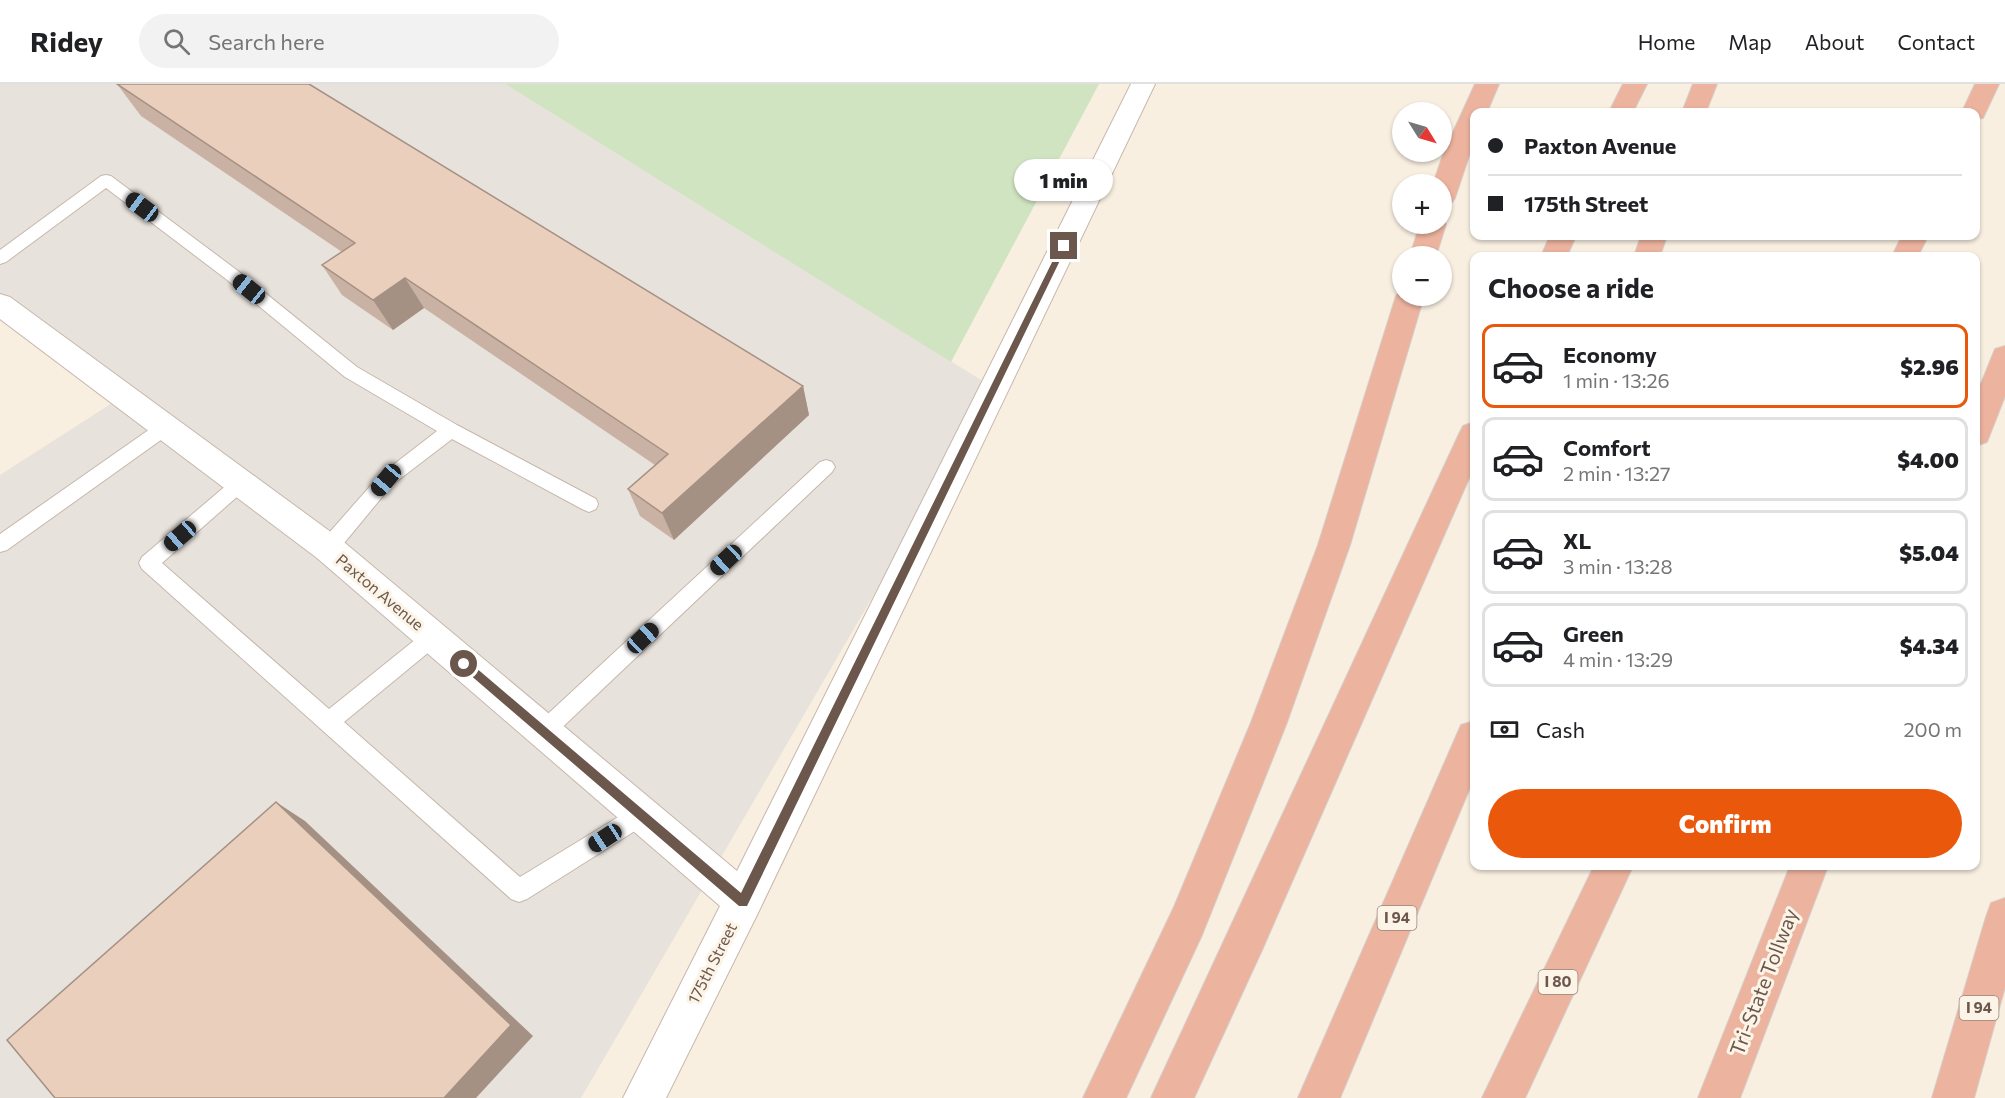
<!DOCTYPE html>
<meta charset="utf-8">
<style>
:root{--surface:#fff;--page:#f2f2f2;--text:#202124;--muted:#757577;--line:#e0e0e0;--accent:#ea580c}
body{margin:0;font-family:Commissioner,sans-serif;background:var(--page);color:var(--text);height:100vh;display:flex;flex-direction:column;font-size:22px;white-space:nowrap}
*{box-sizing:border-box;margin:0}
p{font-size:20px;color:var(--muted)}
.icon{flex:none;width:33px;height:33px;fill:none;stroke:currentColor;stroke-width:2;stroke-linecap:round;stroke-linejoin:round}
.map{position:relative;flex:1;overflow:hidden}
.panel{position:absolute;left:1470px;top:168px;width:510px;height:618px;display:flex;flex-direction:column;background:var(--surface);border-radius:12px;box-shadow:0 2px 4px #0004}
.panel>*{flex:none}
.banner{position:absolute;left:1470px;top:24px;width:510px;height:132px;border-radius:12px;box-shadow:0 2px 4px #0004;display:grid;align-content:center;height:132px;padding:0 18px;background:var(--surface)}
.needle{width:39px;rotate:127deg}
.fabs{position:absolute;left:1392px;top:18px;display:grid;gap:12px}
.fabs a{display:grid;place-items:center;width:60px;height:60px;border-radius:50%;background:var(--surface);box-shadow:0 2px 4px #0004;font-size:30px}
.end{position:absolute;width:27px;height:27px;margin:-14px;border:8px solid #6c574c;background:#fff;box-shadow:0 0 0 3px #fff}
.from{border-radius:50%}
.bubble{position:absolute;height:42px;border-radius:21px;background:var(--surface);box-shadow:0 2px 4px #0004;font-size:20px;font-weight:800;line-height:42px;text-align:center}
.car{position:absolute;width:18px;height:36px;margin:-18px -9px;border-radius:8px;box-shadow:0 0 4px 2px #0007;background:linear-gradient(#222 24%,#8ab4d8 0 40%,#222 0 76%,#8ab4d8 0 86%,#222 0)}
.banner b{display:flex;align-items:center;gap:21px;height:57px;font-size:22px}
.banner b+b{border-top:2px solid var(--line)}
.banner i{width:15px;height:15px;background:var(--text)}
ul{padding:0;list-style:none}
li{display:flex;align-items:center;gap:18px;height:84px;margin:0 12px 9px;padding:0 6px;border:3px solid var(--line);border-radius:12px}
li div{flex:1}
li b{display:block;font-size:22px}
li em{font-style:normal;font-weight:800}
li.current{border-color:var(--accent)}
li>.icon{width:54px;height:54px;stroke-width:1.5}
h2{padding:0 18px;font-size:27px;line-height:72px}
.pay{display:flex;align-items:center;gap:15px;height:66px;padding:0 18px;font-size:22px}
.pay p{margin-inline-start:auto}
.button{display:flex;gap:12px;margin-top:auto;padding:12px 18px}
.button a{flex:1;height:69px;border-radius:36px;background:var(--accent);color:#fff;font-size:24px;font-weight:800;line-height:69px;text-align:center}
header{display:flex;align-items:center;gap:36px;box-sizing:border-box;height:84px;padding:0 30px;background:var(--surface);border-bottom:2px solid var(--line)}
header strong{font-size:28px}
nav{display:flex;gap:33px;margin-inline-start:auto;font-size:21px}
.search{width:420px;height:54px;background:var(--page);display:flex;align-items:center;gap:15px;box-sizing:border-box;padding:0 21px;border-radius:33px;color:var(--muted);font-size:22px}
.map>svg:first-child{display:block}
.industrial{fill:#e8e2dc}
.green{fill:#d0e4c2}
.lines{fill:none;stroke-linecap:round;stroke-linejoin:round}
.lane-casing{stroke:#c7b7ab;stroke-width:2}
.street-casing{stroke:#c7b7ab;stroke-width:2}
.highway-casing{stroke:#d6d0cd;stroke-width:2}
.lane{fill:#fff;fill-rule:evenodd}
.street{fill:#fff;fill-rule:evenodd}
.highway{fill:#ecb39f;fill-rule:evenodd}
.wall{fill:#c9b2a3}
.shaded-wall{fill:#a49184}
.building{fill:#eacfbd;stroke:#a49184;stroke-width:1.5}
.route{fill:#6c574c}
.labels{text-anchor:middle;stroke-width:6;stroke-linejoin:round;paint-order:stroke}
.shield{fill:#fcf4e7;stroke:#97867a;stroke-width:1.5}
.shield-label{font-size:15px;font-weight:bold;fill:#6c574c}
.street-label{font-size:16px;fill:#6c574c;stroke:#fcf4e7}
.near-street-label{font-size:20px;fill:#6c574c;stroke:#fcf4e7}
</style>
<header>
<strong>Ridey</strong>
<div class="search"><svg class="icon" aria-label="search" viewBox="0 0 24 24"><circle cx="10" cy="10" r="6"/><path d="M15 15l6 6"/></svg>Search here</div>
<nav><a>Home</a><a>Map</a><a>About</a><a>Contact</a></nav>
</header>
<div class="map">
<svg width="2005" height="1014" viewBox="0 0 2005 1014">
<rect width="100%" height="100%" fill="#f8efe1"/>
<!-- industrial -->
<path class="industrial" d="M0 0H505L994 304 581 1014H0V391L123 312 0 214Z"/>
<!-- green -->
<path class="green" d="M505 0H1099L951 278Z"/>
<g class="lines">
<defs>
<path id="lane" d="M106 91 111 92 238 187 357 283 457 341 596 415 598 420 596 425 589 428 582 425 452 355 392 401 335 470 328 472 321 470 318 464 321 458 380 391 437 347 345 293 226 195 106 104 6 178 0 180V166L101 92Z
M166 336 172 338 175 343 172 348 7 466 0 468V450L160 338Z
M826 376 832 378 835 383 832 388 551 654 544 657 537 654 534 647 537 640 820 378Z
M241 392 247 394 250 399 247 404 162 479 329 625 426 547 433 544 440 547 443 553 440 559 344 638 520 793 633 724 641 721 649 724 652 731 649 738 527 815 519 818 511 815 142 485 139 479 142 473 235 394Z"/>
<path id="street" d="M1131 0H1155L757 831 666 1014H623L720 822 317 474 0 235V210L10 213 339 454 737 787Z"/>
<path id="highway" d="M1475 0H1499L1487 28H1474V57L1455 114 1451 120 1442 123V100H1433L1444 68Z
M1623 0H1647L1633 28H1609Z
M1693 0H1717L1706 28H1682Z
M1975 0H1999L1983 34 1976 35V28H1962Z
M1442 133 1446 140 1436 172H1410L1420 140H1442Z
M1550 152H1576L1567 172H1541Z
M1641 152H1667L1660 172H1634Z
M1902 152H1928L1918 172H1892Z
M1402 204V212H1424L1350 461 1286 641 1202 851 1126 1014H1083L1174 823 1250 641 1318 461 1396 212Z
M2005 262V312L1987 358 1976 362V312L1995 265Z
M1474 338V383L1262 866 1194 1014H1151L1459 350 1463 342Z
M1474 637V694L1340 1014H1298L1461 641Z
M1594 782H1633L1525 1014H1482Z
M1790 782H1828L1740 1014H1698Z
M2005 814V903L1974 1014H1932L1986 833 1991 819Z"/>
</defs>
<!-- lane casing -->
<use href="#lane" class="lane-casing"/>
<!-- street casing -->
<use href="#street" class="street-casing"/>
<!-- highway casing -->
<use href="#highway" class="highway-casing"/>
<!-- lane -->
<use href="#lane" class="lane"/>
<!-- street -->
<use href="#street" class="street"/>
<!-- highway -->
<use href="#highway" class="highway"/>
</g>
<!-- wall -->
<path class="wall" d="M117 0 803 302 809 331 674 456 640 432 628 405 655 381 424 224 393 246 342 211 322 181 342 168 141 32Z"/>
<!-- shaded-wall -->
<path class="shaded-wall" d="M405 194 424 224 393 246 373 216Z
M803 302 809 331 674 456 662 429Z
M276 718 305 737 533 952 476 1014H444Z"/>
<!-- building -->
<path class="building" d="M117 0H309L803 302 662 429 628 405 668 370 405 194 373 216 322 181 355 159Z
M276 718 511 941 444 1014H55L7 956Z"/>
<!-- route -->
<path class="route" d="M1061 160 1067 162 747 822H739L461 583V577H468L741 809Z"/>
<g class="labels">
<!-- shield labels -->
<g class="shield">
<rect x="1377.5" y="822" width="39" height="24" rx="4.5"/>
<rect x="1538.5" y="886" width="39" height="24" rx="4.5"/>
<rect x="1959.5" y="912" width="39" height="24" rx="4.5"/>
</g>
<g class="shield-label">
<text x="1397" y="839">I 94</text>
<text x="1558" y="903">I 80</text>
<text x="1979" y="929">I 94</text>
</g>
<!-- street labels -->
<g class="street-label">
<text transform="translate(380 508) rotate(40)" y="6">Paxton Avenue</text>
<text transform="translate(712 879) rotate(-63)" y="6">175th Street</text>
</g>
<!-- near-street labels -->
<g class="near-street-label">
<text transform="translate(1764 898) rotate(-69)" y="7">Tri-State Tollway</text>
</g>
</g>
</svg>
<div class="fabs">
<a><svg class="needle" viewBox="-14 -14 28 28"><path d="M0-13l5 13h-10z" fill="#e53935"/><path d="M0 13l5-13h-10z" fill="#757577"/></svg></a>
<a>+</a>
<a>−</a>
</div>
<i class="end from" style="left:464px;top:580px"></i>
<i class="end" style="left:1064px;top:162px"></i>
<div class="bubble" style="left:1014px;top:75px;width:99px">1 min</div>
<i class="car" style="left:142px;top:123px;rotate:307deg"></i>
<i class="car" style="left:249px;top:205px;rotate:309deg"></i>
<i class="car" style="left:386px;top:396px;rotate:220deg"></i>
<i class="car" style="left:180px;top:452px;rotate:229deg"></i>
<i class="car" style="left:726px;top:476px;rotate:227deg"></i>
<i class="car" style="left:643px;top:554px;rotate:47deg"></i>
<i class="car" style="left:605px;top:754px;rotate:237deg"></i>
<div class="banner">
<b><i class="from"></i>Paxton Avenue</b>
<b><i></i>175th Street</b>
</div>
<section class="panel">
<h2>Choose a ride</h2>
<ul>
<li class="current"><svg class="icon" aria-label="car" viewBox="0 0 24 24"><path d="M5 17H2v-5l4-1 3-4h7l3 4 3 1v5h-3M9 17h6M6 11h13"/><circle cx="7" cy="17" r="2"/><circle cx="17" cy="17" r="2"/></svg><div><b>Economy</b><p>1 min · 13:26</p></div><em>$2.96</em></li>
<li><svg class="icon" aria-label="car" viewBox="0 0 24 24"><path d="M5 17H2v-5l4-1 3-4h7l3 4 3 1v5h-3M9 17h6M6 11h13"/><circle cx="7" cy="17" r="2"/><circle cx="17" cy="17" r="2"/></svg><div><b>Comfort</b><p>2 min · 13:27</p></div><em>$4.00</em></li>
<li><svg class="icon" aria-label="car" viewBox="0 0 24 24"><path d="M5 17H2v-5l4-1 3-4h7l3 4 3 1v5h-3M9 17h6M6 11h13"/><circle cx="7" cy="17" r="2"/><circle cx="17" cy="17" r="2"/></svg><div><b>XL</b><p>3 min · 13:28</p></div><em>$5.04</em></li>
<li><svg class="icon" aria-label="car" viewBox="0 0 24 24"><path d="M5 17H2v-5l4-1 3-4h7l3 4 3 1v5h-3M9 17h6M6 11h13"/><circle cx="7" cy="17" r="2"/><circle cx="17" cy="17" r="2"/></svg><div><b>Green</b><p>4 min · 13:29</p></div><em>$4.34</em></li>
</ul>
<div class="pay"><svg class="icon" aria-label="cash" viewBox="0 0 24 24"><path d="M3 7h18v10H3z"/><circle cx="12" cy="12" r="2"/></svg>Cash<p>200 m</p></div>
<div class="button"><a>Confirm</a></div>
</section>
</div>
